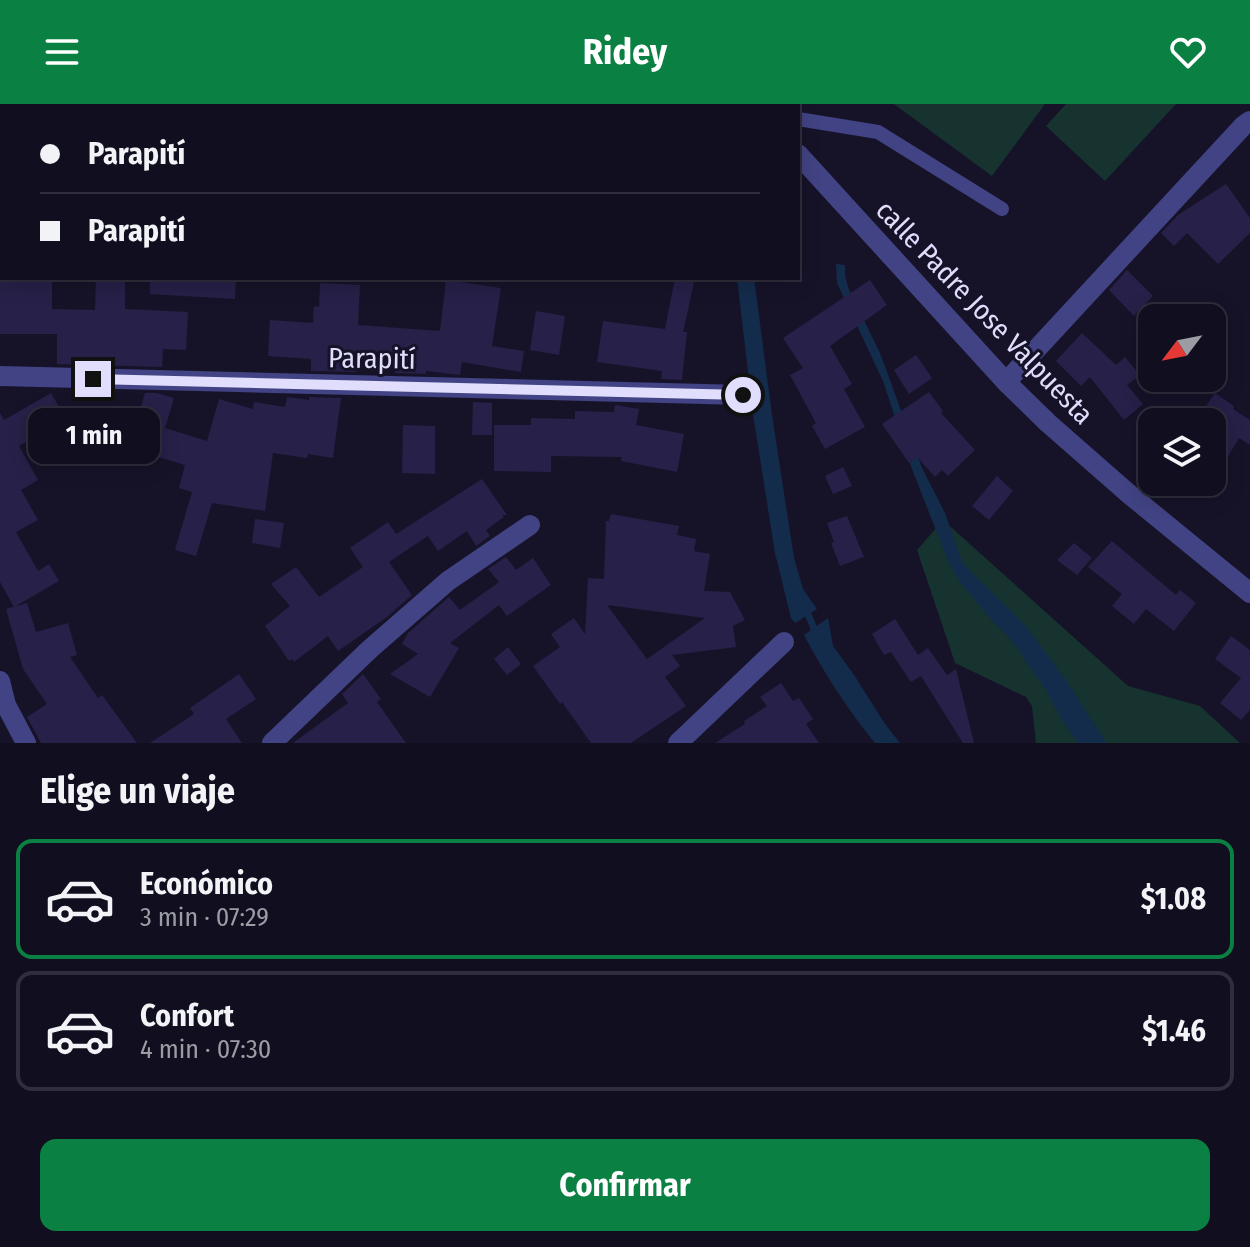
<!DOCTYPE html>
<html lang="es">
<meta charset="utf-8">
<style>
:root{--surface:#100e1f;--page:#191728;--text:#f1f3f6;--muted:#9c9ca4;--line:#302e3d;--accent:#0b8043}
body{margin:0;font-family:"Fira Sans Condensed",sans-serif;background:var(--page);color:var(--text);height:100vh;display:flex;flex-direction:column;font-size:30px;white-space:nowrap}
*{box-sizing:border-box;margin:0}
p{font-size:26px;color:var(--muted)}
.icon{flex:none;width:44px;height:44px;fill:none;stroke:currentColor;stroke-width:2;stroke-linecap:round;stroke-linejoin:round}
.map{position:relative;height:639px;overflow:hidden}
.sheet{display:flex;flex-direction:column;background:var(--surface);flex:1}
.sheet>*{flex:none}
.hud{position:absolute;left:0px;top:0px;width:800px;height:176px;box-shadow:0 4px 20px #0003,0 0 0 2px var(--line);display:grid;align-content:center;height:176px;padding:0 40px;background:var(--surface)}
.needle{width:52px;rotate:238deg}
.tools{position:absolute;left:1138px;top:200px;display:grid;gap:16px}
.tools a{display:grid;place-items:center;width:88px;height:88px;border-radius:16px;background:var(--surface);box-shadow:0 4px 20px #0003,0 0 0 2px var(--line);font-size:40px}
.end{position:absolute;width:36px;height:36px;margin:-18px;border:10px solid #e0defc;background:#111;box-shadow:0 0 0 4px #111}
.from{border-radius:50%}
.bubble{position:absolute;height:56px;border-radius:16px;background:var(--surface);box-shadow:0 4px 20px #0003,0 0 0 2px var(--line);font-size:26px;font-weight:700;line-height:56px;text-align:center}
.hud b{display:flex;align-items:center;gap:28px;height:76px;font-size:30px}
.hud b+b{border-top:2px solid var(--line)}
.hud i{width:20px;height:20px;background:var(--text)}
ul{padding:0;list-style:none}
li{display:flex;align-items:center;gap:24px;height:120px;margin:0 16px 12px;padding:0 24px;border:4px solid var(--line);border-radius:16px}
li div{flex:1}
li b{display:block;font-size:30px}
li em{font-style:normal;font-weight:700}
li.current{border-color:var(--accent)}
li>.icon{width:72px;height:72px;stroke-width:1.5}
h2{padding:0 40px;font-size:36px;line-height:96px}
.cta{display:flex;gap:16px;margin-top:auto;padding:16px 40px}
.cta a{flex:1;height:92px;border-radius:16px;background:var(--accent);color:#fff;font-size:32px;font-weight:700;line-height:92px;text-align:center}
header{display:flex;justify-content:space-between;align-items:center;height:104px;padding:0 40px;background:var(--accent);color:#fff;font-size:36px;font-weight:700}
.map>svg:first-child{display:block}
.green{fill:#163330}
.water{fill:#142c4c}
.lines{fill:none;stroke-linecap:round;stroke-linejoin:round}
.stream{stroke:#142c4c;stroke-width:7}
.building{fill:#272048;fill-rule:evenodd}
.service{stroke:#424384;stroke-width:14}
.minor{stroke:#424384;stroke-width:20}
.route{stroke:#e0defc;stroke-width:10}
.labels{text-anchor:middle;stroke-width:6;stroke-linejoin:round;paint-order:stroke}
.street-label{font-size:28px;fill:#e0defc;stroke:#161329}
</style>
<header><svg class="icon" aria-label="menu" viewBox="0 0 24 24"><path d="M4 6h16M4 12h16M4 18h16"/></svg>Ridey<svg class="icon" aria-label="heart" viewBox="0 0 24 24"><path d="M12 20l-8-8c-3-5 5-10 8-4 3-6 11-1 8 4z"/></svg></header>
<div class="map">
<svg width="1250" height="639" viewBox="0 0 1250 639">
<rect width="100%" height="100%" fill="#161329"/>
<!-- green -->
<path class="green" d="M894 0H1045L992 72Z
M1066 0H1176L1105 77 1046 22Z
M943 416 1128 582 1200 602 1240 639H1036L1032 602 1026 593 955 559 917 446Z"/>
<!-- water -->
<path class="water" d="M836 160 845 161V172L849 186 880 249 922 364 945 409 963 460 1025 521 1065 575 1107 639H1078L1060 613 1046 586 1010 534 994 519 960 478 948 457 912 365 883 277 837 179Z
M737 174H754L772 311 794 454 803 485 817 505 795 519 791 514 775 449 753 310Z
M828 514 833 542 854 571 885 620 900 639H875C848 606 824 569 804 531Z"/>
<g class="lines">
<!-- stream -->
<path class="stream" d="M532 0 533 2
M805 503 817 532"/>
</g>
<!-- building -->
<path class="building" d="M1226 80 1250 114V129L1218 160 1187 129 1174 142 1161 129 1178 111Z
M1127 166 1153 192 1134 212 1109 186Z
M0 174H52V205L95 206 96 174H125V205L188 208 186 246 163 245 162 263 57 260V230H0Z
M150 174H236L235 195 150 190Z
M675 174H695L683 228H687L682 276 661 275 662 267 597 258 603 217 665 225Z
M446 176 501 184 492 242 524 247 521 268 462 258 460 271 426 267V270L395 269 396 250 357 246 356 268 311 267V255L268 252 270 216 313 219 314 202 319 203 320 179 360 181 358 221 440 227Z
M870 176 887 201 830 242 852 280 844 285 865 323 825 345 812 322 816 319 790 271 803 264 783 234Z
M536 207 565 212 559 251 530 246Z
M1082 229 1116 261 1125 253 1140 271 1127 281 1143 300 1124 316 1090 273 1081 282 1056 257Z
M916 251 932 274 909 290 894 266Z
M929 288 943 307 941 309 975 346 948 372 942 366 935 373 917 353 909 359 882 320Z
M51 289 66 315 19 342 38 376 21 386 38 416 16 428 38 467 49 460 59 477 14 503 0 478V309L4 316Z
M145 289H156L174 294 165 324 207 337 219 295 253 305 254 298 285 303 287 293 309 296V293L341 294 333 354 308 350 307 354 273 349 265 407 212 399 196 452 175 446 192 388 179 384 185 361 129 344Z
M1215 289 1234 302 1233 305 1250 316V341L1239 334 1212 380V318H1209L1200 311Z
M473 298 492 299V331H472Z
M615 301 639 305 636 321 684 330 677 368 621 357 622 353 551 352V368L494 367V321H531V314L575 315V307L614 308Z
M403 321 435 322V370L402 369Z
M843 363 852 382 833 390 825 372Z
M997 372 1013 387 989 416 972 402Z
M482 375 507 411H502L504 413 486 426 490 432 476 442 467 427 438 447 428 432 389 458 412 491 387 513 338 547 328 532 294 558 292 555 289 557 265 522 290 502 271 480 296 463 319 493 363 463 350 444 388 418 396 430Z
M611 410 679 422 677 431 696 435 694 447 710 450 704 487 730 488 745 516 733 522 736 543 672 551 680 562 665 573 686 602 631 639H591L562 598 560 600 533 562 560 543 551 530 574 514 585 530 588 474 604 475 606 417H609ZM607 501 705 514 647 555Z
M847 412 864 453 840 462 831 439 834 438 827 419Z
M255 415 284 419 280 444 252 439Z
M1112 437 1176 491 1180 486 1196 499 1174 527 1146 505 1134 520 1112 502 1122 490 1088 463Z
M1074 439 1092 454 1077 471 1057 456Z
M506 453 516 466 533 454 551 481 507 512 499 501 450 539 459 544 430 593 390 570 418 550 402 540 408 529 449 493 460 506 499 478 488 465Z
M27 499 36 528 68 519 77 551 70 553 98 594 102 591 137 639H41L27 613 47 600 23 565 6 505Z
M895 515 918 551 928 544 947 571 956 565 974 639H963L921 572 911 578 891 548 884 551 872 530Z
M1231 532 1250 546V606L1241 616 1220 599 1241 574 1215 555Z
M508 543 521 560 507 571 494 555Z
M239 570 256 595 226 615 242 639H150L194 610 190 604Z
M363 570 381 595 377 598 406 639H293L348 599 342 590Z
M781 579 793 597 799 594 813 615 806 620 819 639H715L745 620 744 617 767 602 760 593Z"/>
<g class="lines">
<!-- service -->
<path class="service" d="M798 15 878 28 1002 105"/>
<!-- minor -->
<path class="minor" d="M737 0 740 2
M787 2 789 0
M798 50 1006 278 1048 319 1129 390 1250 489
M0 272 743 291
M1006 278 1243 22 1250 17
M0 577 6 601 26 639
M272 639 370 545 448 477 530 421
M678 639 784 538"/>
</g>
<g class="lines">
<!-- route -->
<path class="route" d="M93 275 743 291"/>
</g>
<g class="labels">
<!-- street labels -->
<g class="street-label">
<text transform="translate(985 208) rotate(46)" y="10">calle Padre Jose Valpuesta</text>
<text transform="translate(372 254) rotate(1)" y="10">Parapití</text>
</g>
</g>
</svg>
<div class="tools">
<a><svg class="needle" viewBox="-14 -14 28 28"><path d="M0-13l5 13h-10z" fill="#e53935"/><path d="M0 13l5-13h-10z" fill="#9c9ca4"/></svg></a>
<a><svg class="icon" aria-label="layers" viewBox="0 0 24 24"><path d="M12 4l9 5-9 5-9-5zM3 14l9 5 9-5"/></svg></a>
</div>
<i class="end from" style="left:743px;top:291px"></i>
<i class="end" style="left:93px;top:275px"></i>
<div class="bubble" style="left:28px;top:304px;width:132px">1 min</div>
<div class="hud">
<b><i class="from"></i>Parapití</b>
<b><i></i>Parapití</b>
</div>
</div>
<section class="sheet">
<h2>Elige un viaje</h2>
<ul>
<li class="current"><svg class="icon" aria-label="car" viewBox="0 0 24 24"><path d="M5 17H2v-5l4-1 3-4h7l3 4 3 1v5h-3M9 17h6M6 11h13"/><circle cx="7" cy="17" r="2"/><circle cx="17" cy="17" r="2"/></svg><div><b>Económico</b><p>3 min · 07:29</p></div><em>$1.08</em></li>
<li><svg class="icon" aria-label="car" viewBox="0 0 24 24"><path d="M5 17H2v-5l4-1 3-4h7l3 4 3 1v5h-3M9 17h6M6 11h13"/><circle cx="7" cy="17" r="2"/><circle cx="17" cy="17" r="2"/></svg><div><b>Confort</b><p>4 min · 07:30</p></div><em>$1.46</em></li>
</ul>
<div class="cta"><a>Confirmar</a></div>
</section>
